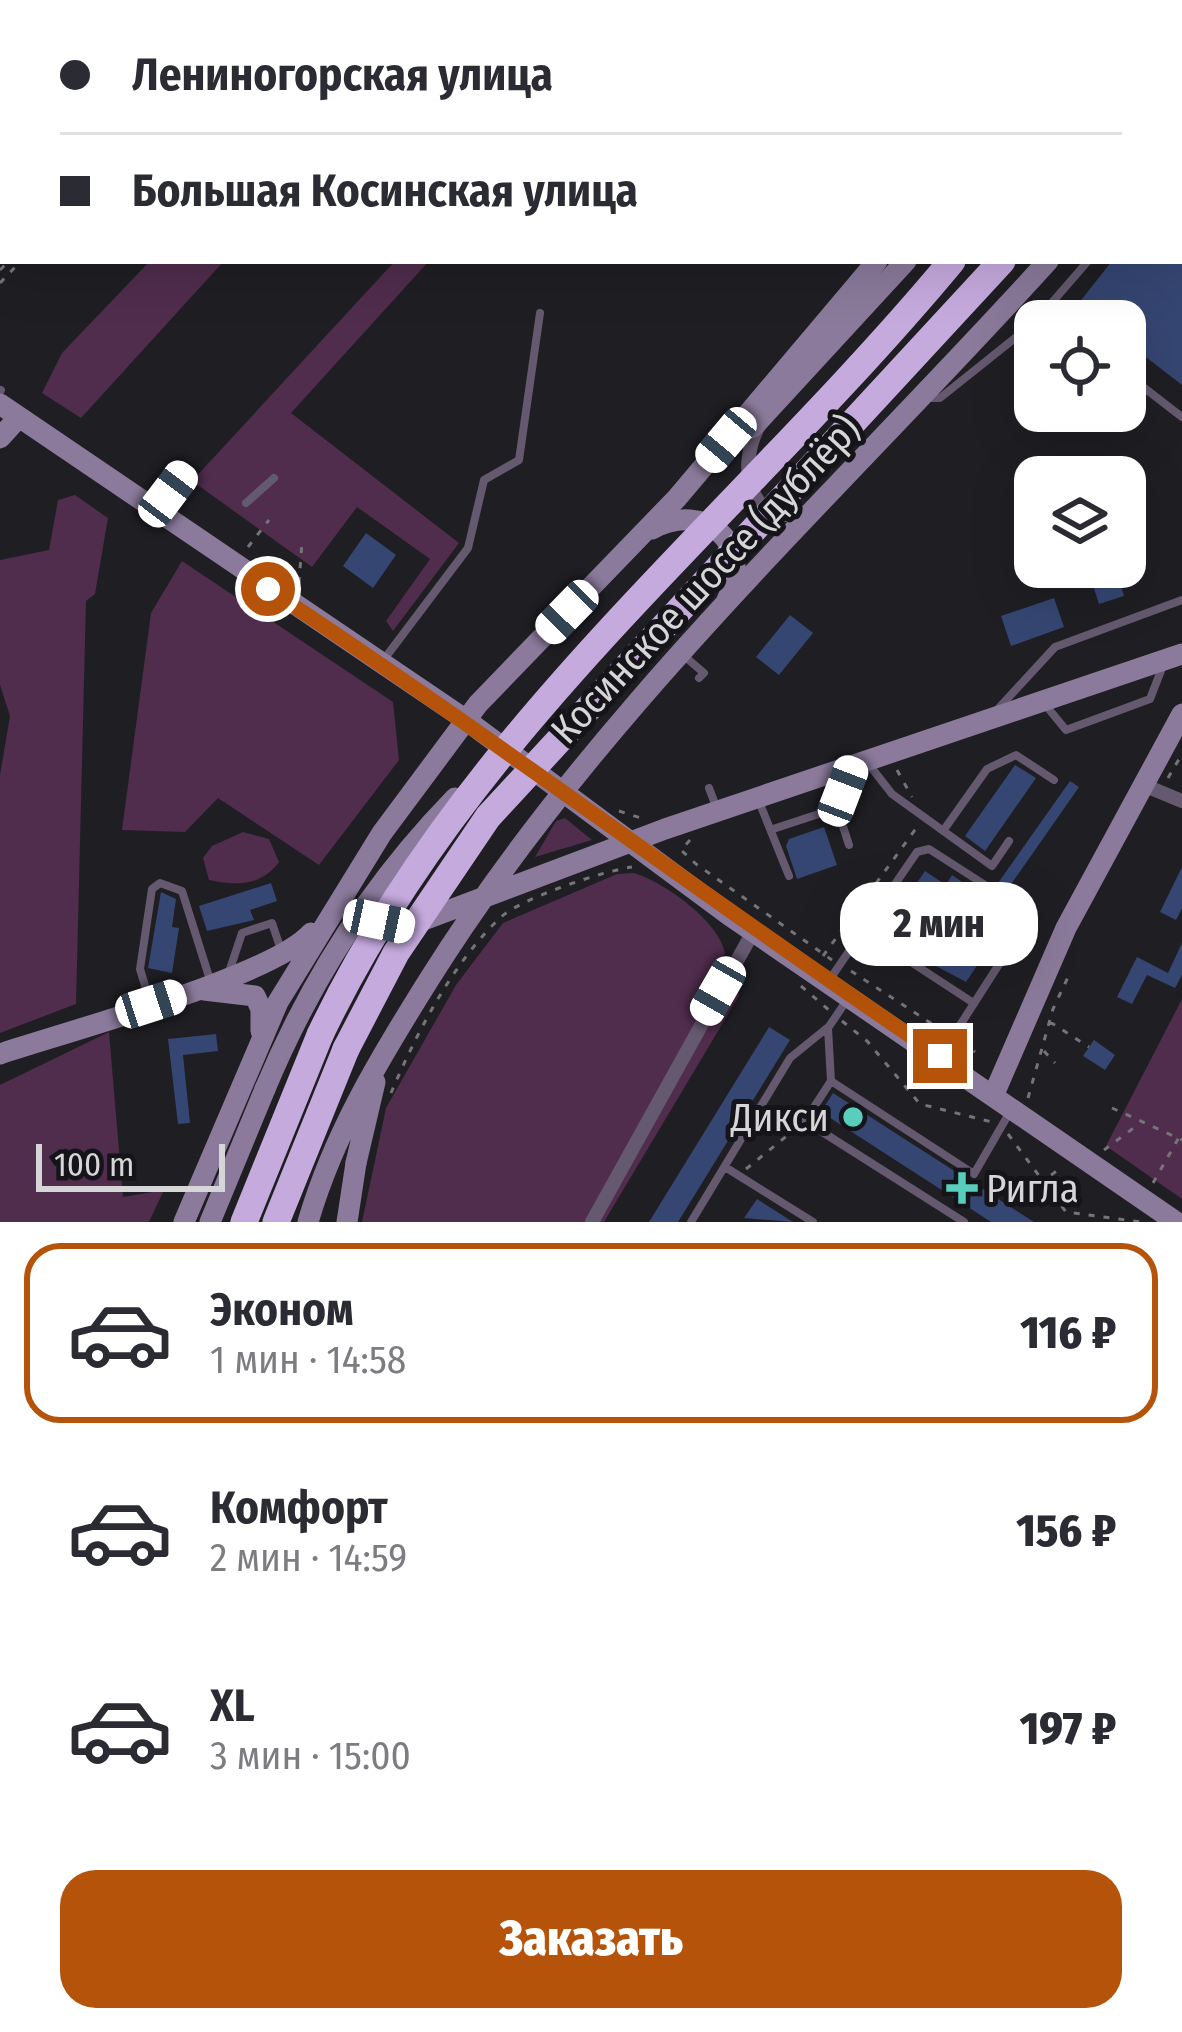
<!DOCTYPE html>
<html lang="ru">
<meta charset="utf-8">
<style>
:root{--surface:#fff;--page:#f7f7f7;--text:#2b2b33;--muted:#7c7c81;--line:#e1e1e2;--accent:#b45309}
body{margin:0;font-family:"Fira Sans Condensed",sans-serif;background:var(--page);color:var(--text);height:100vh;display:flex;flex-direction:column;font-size:45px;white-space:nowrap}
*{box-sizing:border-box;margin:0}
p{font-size:39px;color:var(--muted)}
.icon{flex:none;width:66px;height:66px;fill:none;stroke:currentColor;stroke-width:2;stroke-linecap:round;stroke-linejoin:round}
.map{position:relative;height:1222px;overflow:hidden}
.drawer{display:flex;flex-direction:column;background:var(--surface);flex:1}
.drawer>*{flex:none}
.top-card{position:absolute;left:0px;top:0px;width:1182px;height:264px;box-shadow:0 12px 48px #0002;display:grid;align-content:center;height:264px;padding:0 60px;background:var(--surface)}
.buttons{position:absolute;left:1014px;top:300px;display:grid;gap:24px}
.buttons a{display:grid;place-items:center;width:132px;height:132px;border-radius:24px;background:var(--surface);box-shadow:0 12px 48px #0002;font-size:60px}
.scale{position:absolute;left:36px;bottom:30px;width:189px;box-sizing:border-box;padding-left:12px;border:6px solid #d6d6d9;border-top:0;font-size:33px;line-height:42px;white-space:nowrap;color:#d6d6d9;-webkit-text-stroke:9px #151519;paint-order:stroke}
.end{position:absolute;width:54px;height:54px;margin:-27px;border:15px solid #b45309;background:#fff;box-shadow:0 0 0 6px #fff}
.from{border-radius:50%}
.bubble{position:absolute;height:84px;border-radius:36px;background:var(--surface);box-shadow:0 12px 48px #0002;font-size:39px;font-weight:800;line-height:84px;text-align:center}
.car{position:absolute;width:36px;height:72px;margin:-36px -18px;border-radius:15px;box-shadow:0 0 9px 3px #0007;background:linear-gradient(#fff 24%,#345 0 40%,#fff 0 76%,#345 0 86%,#fff 0)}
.top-card b{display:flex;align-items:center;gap:42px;height:114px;font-size:45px}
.top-card b+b{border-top:3px solid var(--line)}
.top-card i{width:30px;height:30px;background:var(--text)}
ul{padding:21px 0 0;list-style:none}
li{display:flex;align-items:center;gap:36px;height:180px;margin:0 24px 18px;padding:0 36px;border:6px solid transparent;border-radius:36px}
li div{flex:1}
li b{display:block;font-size:45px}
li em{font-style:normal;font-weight:800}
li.current{border-color:var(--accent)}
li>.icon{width:108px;height:108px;stroke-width:1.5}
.button{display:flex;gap:24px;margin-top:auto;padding:24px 60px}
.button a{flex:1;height:138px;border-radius:36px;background:var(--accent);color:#fff;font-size:48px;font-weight:800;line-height:138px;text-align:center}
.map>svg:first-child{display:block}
.green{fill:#502c4d}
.building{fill:#354672;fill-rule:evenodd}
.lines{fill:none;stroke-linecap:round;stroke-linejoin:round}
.path{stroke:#757478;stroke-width:3;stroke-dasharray:6 9;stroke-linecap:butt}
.lane{stroke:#64596e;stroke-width:8}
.street{stroke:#64596e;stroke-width:14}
.secondary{stroke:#8b7a9b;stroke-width:21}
.primary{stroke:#aa93be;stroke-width:24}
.highway{stroke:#c5aade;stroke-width:27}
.rail{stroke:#9b9b9f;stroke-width:4.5;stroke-dasharray:6 12;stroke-linecap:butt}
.path-bridge{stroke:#757478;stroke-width:3;stroke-dasharray:6 9;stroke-linecap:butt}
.secondary-bridge{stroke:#8b7a9b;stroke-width:21}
.highway-bridge{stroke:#c5aade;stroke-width:27}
.route{stroke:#b45309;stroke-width:15}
.poi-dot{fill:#5acebd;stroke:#151519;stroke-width:4.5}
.labels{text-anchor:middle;stroke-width:10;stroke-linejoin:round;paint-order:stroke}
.street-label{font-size:39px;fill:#d6d6d9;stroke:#151519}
.poi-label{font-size:39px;fill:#d6d6d9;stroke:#151519;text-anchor:end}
</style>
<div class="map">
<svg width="1182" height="1222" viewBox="0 0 1182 1222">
<rect width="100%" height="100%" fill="#1f1e23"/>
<!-- green -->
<path class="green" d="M150 261H224L81 418 42 393 62 353Z
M395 261H429L291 413 459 543 393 631 386 621 430 559 357 507 312 567 192 481Z
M75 495 108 518 95 594 86 601 76 1004 0 1033V775L10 716 0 685V560L49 550 58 500Z
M182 561 393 702 399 760 319 865 218 798 185 832 122 830 151 613Z
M565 818 592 840 535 857 556 821Z
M243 832 269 839 279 862C261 886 237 886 209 880L203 858 212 846Z
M634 873C664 882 719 921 725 953L710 974 736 983 739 996 604 1222H362L386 1108 456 985 503 923 617 874Z
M1182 999V1199L1106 1146Z
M109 1032 123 1197 164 1190 149 1222H0V1085Z"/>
<!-- building -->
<path class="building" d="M1112 261H1182V385L1125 341V321H1100L1078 304Z
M366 533 396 555 373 588 343 566Z
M1087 567H1115L1124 596 1099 604Z
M1054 598 1064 627 1011 646 1001 616Z
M790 615 813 633 779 675 756 657Z
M1015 765 1036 778 985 851 965 836Z
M1070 781 1079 787 1007 890 998 883Z
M824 827 837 865 797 879 786 846 789 839Z
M1182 867V908L1176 920 1160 912Z
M925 871 946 885 952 875 990 901 984 911 1004 925 966 982 923 959 886 928ZM939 895 977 921 955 954 942 945 931 947 928 936 917 928Z
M271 883 277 901 250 910 254 920 207 931 199 906Z
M161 892 176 899 172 927 179 928 172 973 148 968Z
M1182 943V975L1175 988 1147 975 1132 1004 1117 997 1137 957 1168 973Z
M769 1027 790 1040 678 1222H649Z
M216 1034 218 1051 183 1055 190 1123 178 1124 168 1039Z
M1094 1040 1115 1055 1105 1070 1083 1056Z
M833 1093 970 1181 1034 1222H991L971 1209 821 1112Z
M757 1199 793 1222 744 1218Z"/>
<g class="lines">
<!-- path -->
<path class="path" d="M0 213 3 209
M0 270 9 261
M0 283 21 261
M248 547 269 520
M299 583 302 542
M897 770 912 797
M1168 778 1182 754
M619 811 644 819
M690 840 681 850 696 864 832 960
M928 911 940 919
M952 928 966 938
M823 956 920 823
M851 971 943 1031
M801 986 830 1011
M842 1021 867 1041 920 1104 992 1122
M1050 1022 1089 1047
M961 1043 975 1052
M1044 1051 1055 1063
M391 1093C416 1034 453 962 501 917 522 898 603 871 632 867
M1028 1098 1053 1009 1069 975
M1112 1108 1182 1140
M1008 1134 1066 1212 1141 1222
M1104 1150 1139 1124
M746 1169 799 1126
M1153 1183 1182 1132
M1015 1202 1062 1167"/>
<!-- lane -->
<path class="lane" d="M29 3 31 0
M0 44 3 40
M1179 149 1182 146
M1047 312 1058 321
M1036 321 1088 261
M1125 373 1182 417
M0 392 1 390
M925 398H940L1035 322
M246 503 274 478
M159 505 183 473
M683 655 704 673 699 678
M385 658 468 548 484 480 519 460 540 313
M1043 702 1066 730 1150 699 1162 668
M997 710 1055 647 1182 600
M867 762 892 794 992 866 1009 841
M709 788 717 809
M758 799 789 876
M773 829 837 808
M943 831 987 769 1016 755 1054 780
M849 845 837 808 850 773
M862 930 972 1002
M935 940 946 924
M229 972 242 933 272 923 282 953
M830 979 917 852 929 849 996 892 1026 922 941 1055
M847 1000 828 1028 831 1081 805 1121 964 1222
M150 1002 140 969 152 889 160 883 182 891 211 983
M831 1081 974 1174 1011 1110
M725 1167 813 1222
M691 1222 790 1058 827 1028"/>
<!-- street -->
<path class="street" d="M760 424C735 466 749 532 809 511
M1141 784 1182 801
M592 1222 753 932"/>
<!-- secondary -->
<path class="secondary" d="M1078 3 1080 0
M1103 3 1105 0
M1179 105 1182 101
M0 404 466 720 729 915 1176 1222
M752 428 906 261
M0 438 19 417
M652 529C705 500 755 544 727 600
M413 924 665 829 1182 654
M204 990 255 996 261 1009V1031
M0 1054C65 1032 271 977 311 933
M994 1094 1066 928 1182 714
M356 1163 375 1082
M184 1222 278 1002 382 833 478 704 677 498 877 261
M210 1222 265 1089
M308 1222C334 1133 381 1056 430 978 599 709 836 495 1048 261"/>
<!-- primary -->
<path class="primary" d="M1157 3 1159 0
M1179 29 1182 25"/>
<!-- highway -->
<path class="highway" d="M1132 3 1133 0
M1179 63 1182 59
M244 1222 320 1035
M276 1222 346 1049"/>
<!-- rail -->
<path class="rail" d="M171 3 174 0
M224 3 226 0
M0 189 3 186
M0 235 3 232"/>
<!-- path-bridge -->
<path class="path-bridge" d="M0 246 3 249"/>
<!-- secondary-bridge -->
<path class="secondary-bridge" d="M265 1089C310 981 373 882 455 798
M347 1222 356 1163"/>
<!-- highway-bridge -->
<path class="highway-bridge" d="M320 1035C465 729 739 517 952 261
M346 1049 396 953 488 817 1002 261"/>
</g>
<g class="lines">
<!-- route -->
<path class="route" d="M268 589C496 739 714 904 940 1056"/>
</g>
<!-- markers -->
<g class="poi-dot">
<circle cx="853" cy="1117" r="12"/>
<path d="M956 1170h12v12h12v12h-12v12h-12v-12h-12v-12h12z"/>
</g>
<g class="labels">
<!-- street labels -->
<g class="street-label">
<text transform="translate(705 579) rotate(-47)" y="14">Косинское шоссе (дублёр)</text>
</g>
<!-- poi labels -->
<g class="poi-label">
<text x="829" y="1131">Дикси</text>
<text x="986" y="1202" text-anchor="start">Ригла</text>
</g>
</g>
</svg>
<div class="buttons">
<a><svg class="icon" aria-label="locate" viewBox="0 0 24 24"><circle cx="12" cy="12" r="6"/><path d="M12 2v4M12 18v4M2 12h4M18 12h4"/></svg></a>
<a><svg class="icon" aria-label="layers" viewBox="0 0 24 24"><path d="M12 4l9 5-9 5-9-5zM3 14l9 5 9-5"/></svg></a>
</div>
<div class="scale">100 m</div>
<i class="end from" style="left:268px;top:589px"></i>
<i class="end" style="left:940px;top:1056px"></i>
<div class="bubble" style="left:840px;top:882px;width:198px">2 мин</div>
<i class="car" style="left:726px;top:440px;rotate:220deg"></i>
<i class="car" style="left:168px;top:494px;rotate:37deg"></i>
<i class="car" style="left:567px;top:612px;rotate:224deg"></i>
<i class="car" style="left:843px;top:791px;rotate:21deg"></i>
<i class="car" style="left:379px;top:921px;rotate:102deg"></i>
<i class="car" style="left:718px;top:991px;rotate:210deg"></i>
<i class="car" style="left:151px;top:1004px;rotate:72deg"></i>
<div class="top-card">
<b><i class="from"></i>Лениногорская улица</b>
<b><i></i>Большая Косинская улица</b>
</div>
</div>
<section class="drawer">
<ul>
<li class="current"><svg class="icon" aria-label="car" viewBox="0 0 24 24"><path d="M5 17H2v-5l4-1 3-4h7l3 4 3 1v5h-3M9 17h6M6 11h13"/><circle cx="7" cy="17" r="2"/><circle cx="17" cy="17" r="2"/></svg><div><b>Эконом</b><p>1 мин · 14:58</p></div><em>116 ₽</em></li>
<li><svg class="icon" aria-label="car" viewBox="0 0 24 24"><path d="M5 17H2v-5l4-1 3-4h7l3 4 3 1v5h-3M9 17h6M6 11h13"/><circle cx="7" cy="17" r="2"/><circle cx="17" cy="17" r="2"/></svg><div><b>Комфорт</b><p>2 мин · 14:59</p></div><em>156 ₽</em></li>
<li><svg class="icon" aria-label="car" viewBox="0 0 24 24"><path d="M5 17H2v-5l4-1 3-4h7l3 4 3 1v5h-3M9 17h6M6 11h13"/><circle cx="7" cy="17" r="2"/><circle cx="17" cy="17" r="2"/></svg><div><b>XL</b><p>3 мин · 15:00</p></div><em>197 ₽</em></li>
</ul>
<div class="button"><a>Заказать</a></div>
</section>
